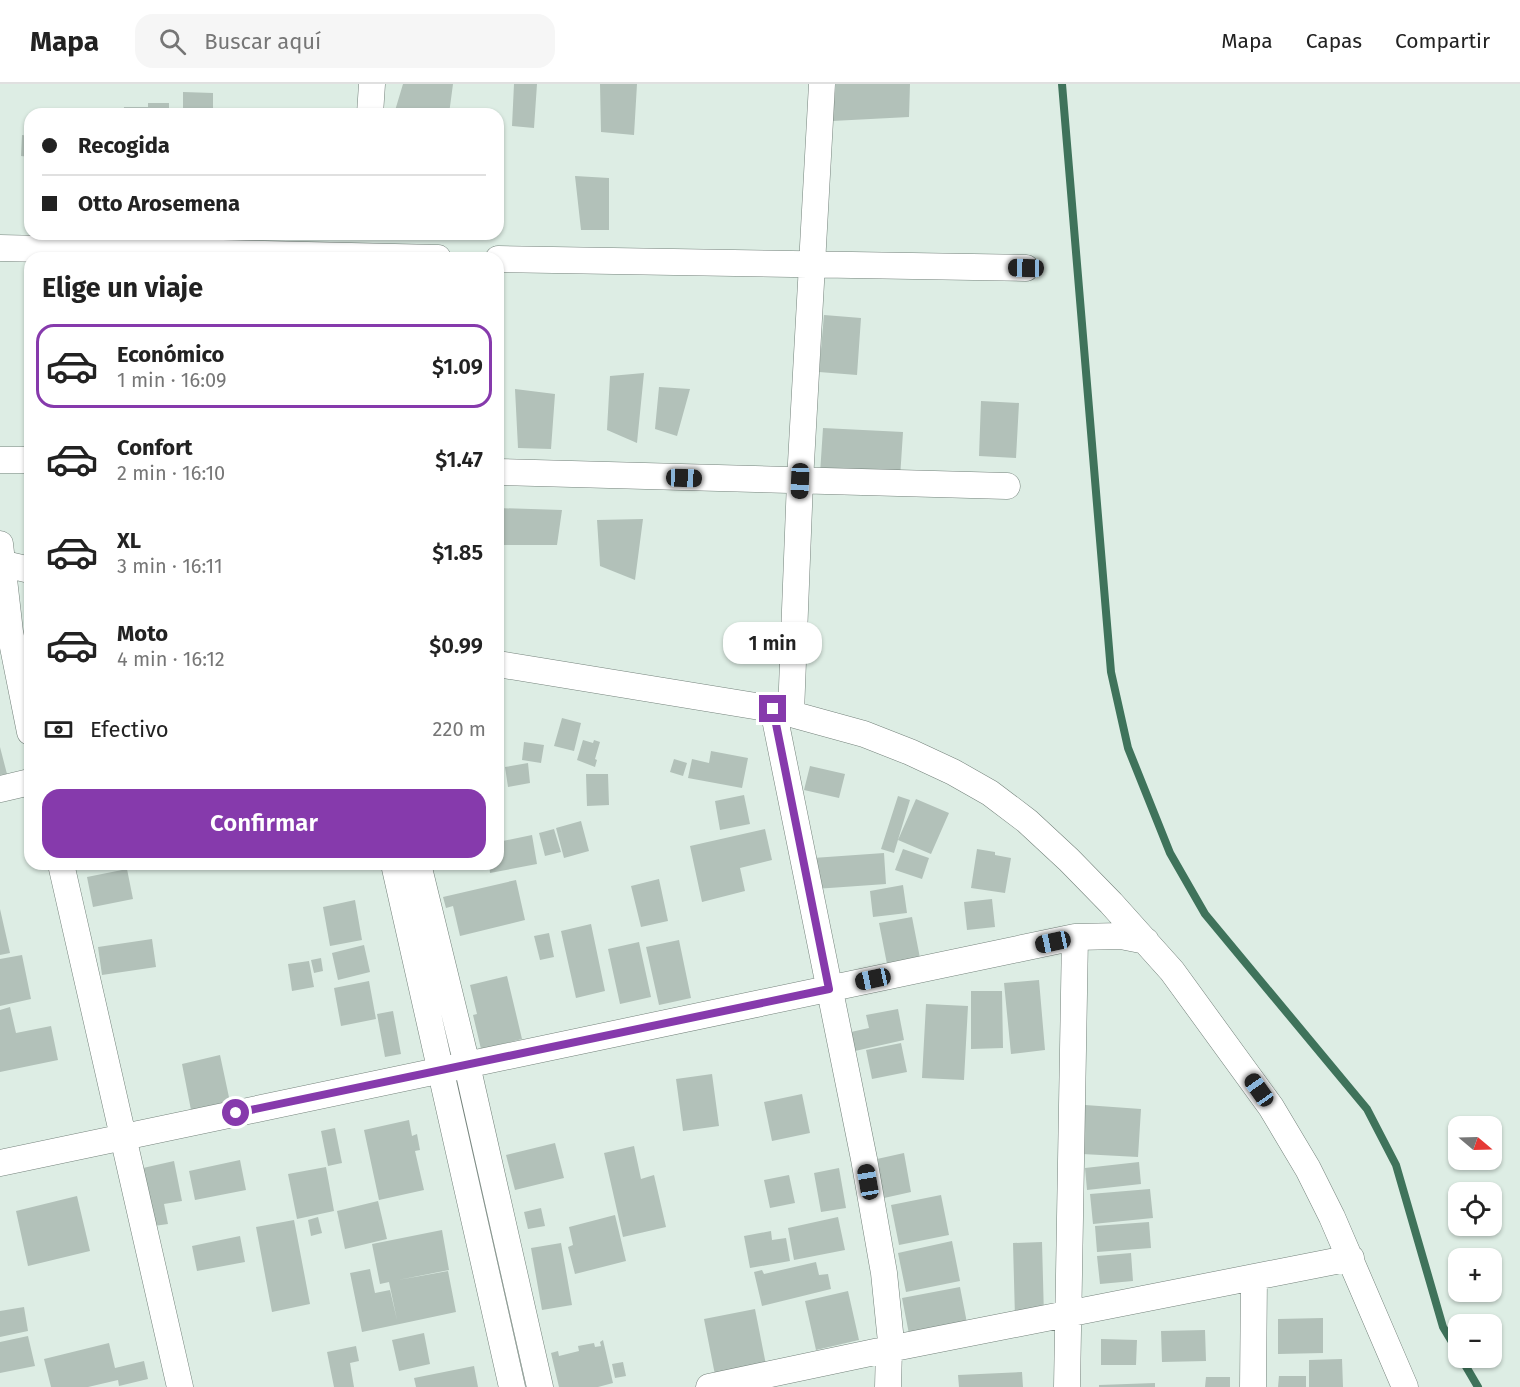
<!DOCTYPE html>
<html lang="es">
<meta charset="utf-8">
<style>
:root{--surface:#fff;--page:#f6f6f6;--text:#222;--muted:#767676;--line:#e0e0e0;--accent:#863aac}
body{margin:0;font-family:"Fira Sans",sans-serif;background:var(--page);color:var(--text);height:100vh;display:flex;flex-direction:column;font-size:22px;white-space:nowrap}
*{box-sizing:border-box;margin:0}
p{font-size:20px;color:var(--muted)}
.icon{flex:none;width:33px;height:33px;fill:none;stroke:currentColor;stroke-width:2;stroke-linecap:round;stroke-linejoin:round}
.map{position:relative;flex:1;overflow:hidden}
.side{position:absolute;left:24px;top:168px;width:480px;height:618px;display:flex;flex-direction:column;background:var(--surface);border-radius:18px;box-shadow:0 2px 4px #0004}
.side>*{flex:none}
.hud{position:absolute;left:24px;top:24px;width:480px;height:132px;border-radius:18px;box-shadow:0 2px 4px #0004;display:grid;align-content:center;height:132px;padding:0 18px;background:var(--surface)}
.needle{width:39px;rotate:109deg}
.tools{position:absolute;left:1448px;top:1032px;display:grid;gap:12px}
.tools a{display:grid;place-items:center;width:54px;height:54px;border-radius:12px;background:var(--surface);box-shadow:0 2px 4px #0004;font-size:30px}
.end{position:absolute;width:27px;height:27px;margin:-14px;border:8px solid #863aac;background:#fff;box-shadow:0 0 0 3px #fff}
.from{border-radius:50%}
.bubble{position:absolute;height:42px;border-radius:18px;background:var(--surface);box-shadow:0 2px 4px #0004;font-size:20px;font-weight:600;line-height:42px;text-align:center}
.car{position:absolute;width:18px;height:36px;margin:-18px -9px;border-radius:8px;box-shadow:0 0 4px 2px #0007;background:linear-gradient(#222 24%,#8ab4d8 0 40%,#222 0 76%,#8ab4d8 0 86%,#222 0)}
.hud b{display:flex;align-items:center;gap:21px;height:57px;font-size:22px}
.hud b+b{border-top:2px solid var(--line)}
.hud i{width:15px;height:15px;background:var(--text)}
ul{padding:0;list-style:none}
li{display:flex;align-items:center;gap:18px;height:84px;margin:0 12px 9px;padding:0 6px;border:3px solid transparent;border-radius:18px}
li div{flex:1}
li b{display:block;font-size:22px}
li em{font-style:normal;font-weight:600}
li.on{border-color:var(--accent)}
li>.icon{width:54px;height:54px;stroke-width:1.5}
h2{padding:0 18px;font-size:27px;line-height:72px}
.pay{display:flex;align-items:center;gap:15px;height:66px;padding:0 18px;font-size:22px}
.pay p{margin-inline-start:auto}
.action{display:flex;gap:12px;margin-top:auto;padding:12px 18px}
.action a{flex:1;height:69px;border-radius:18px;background:var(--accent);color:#fff;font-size:24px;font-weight:600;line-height:69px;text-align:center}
header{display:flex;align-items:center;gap:36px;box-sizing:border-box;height:84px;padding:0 30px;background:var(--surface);border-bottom:2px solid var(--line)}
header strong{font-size:28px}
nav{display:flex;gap:33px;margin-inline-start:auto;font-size:21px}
.search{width:420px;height:54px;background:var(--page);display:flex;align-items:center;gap:15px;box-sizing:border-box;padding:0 21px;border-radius:18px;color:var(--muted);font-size:22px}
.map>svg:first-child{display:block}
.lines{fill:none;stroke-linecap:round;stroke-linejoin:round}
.stream{stroke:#3f735b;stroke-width:8}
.building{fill:#b2c1b9}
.street-casing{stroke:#74827b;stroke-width:27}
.street{stroke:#fff;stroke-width:26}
.route{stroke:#863aac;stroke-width:8}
</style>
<header>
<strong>Mapa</strong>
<div class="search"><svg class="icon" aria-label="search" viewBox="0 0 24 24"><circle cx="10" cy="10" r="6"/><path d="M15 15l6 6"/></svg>Buscar aquí</div>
<nav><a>Mapa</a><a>Capas</a><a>Compartir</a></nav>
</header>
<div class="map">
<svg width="1520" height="1303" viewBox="0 0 1520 1303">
<rect width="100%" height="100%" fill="#ddede4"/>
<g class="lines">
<!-- stream -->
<path class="stream" d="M1062 0 1111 588 1128 664 1170 769 1205 830 1367 1025 1396 1081 1443 1243 1458 1268
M1461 1274 1478 1303"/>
</g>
<!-- building -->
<path class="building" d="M403 0H453L449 30H394Z
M514 0H537L534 44 512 42Z
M600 0H637L634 51 601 48Z
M836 0H910L909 33 832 37Z
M183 8 213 9V30H183Z
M148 19H169V30H123L124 23H148Z
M22 51 30 52V73L21 72Z
M25 84H30V113H24Z
M575 92 609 94V146H581Z
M824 231 861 234 857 291 819 288Z
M644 289 637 359 607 346 610 292Z
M659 303 690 305 677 352 655 345Z
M515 305 555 310 551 365 518 364Z
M981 317 1019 319 1016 374 979 372Z
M823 344 903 348 900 394 820 390Z
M498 424 562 426 557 461H498Z
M643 435 635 496 600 482 597 436Z
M562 634 581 639 574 667 554 662Z
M583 656 593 659 594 656 600 658 595 675 597 676 595 683 577 676Z
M524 658 544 661 541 679 522 676Z
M0 663 7 690 0 691Z
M711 667 748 674 742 704 688 694 692 675 709 679Z
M674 675 687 679 683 692 670 688Z
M528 679 530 699 508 703 505 683Z
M810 682 845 690 839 714 804 706Z
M586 690H608L609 721 587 722Z
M744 711 750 740 720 746 715 717Z
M898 712 910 716 894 769 881 765Z
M916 715 949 729 931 770 898 756Z
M581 737 589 767 564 774 556 744Z
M554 745 561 768 545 772 539 749Z
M765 745 772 776 740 784 745 807 702 818 690 762Z
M532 751 537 780 490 789 489 780H498V758Z
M903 765 929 774 922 795 895 786Z
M977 765 995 768V771L1011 774 1005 809 971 804Z
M884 769 886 800 815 805 813 774Z
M91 780H118V781L92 785Z
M127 785 133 815 93 823 87 793Z
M659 795 668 837 641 843 631 802Z
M516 796 525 836 460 852 453 822 446 824 443 813Z
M903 801 907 829 873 833 870 807Z
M992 815 995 843 967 846 964 818Z
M355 816 362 856 330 862 323 823Z
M0 825 10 869 0 871Z
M912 833 920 874 887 880 879 839Z
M591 840 605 907 576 914 561 847Z
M549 849 554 873 540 876 534 852Z
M152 855 156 883 102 891 98 863Z
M679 856 691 914 659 921 646 863Z
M639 858 651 913 620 920 608 865Z
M364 861 370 888 338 896 332 869Z
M22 871 31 915 0 922V875Z
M321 874 323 887 314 889 311 876Z
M309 877 314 903 292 907 288 880Z
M507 892 522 955 481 965 473 931 477 930 470 901Z
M1039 896 1045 966 1011 970 1004 899Z
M369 897 376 935 341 942 334 904Z
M971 907H1002L1003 964 971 965Z
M926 920 968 922 964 996 922 994Z
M10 923 16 949 51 942 58 976 0 988V926Z
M898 925 904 956 855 967 851 948 869 944 866 931Z
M393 927 401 970 385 973 377 930Z
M901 959 907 988 872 995 866 966Z
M220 971 230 1018 191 1026 182 980Z
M712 990 719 1042 683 1047 676 995Z
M802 1010 810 1049 772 1057 764 1018Z
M1085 1021 1141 1025 1138 1073 1082 1070Z
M409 1036 412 1052 417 1050 420 1066 415 1067 424 1106 379 1116 364 1046Z
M335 1044 342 1079 328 1082 321 1047Z
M555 1059 564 1094 515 1106 506 1071Z
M634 1062 641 1095 654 1091 666 1143 623 1153 604 1069Z
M904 1069 911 1108 884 1114 877 1075Z
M240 1076 246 1106 195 1116 189 1087Z
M174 1077 182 1117 164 1120 168 1140 154 1142 143 1084Z
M1139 1078 1141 1100 1087 1106 1085 1084Z
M326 1083 334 1127 297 1135 288 1090Z
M839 1084 846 1124 821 1128 814 1089Z
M789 1091 795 1119 770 1124 764 1096Z
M1150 1105 1153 1134 1093 1140 1090 1110Z
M941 1111 949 1151 899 1161 891 1121Z
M77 1112 90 1167 28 1182 16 1127Z
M378 1117 387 1155 345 1165 337 1127Z
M541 1124 545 1142 528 1145 524 1128Z
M615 1131 626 1177 575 1190 568 1163 573 1161 569 1143Z
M318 1133 322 1149 311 1152 308 1136Z
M838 1133 845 1166 794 1176 788 1144Z
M294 1136 310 1220 272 1228 256 1143Z
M1149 1138 1151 1164 1097 1168 1095 1142Z
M442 1146 449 1186 398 1196 448 1187 456 1228 362 1248 350 1189 370 1185 375 1209 390 1206 397 1236 389 1198 380 1200 372 1160Z
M771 1147 772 1156 786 1154 790 1177 750 1184 744 1152Z
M240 1152 245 1178 197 1187 192 1162Z
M952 1157 960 1197 906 1208 898 1169Z
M1042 1158 1044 1233 1015 1234 1013 1159Z
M561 1159 572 1221 542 1226 531 1164Z
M1131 1169 1133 1197 1100 1200 1097 1172Z
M816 1178 819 1191 828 1190 831 1205 762 1222 754 1188 762 1186 764 1190Z
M960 1203 967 1239 909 1250 902 1214Z
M848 1207 859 1256 816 1266 805 1217Z
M24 1223 28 1247 0 1253V1227Z
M755 1225 767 1286 716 1296 704 1235Z
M1323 1234V1269L1278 1270V1235Z
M1205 1246 1206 1277 1162 1278 1161 1247Z
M424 1249 430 1280 399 1287 392 1256Z
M28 1252 35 1282 0 1289V1258Z
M1101 1255 1137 1256 1136 1281H1101Z
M603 1256 613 1299 598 1303H559L551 1269 558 1267 559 1272 579 1267 578 1262 594 1259 595 1263 601 1262 600 1258Z
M109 1259 115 1284 144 1277 148 1295 119 1302 118 1296 88 1303H51L44 1275Z
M356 1262 359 1277 350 1279 354 1303H334L327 1268Z
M1342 1275 1343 1303H1309V1276Z
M623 1278 626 1292 615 1294 612 1280Z
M474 1282 478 1303H416L414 1294Z
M1022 1288 1023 1303H959L958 1291Z
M1279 1292H1306V1303H1278Z
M1206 1293H1230V1303H1205Z
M1155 1299V1303H1099V1301Z"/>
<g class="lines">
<defs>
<path id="street" d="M370 30 372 0
M0 164 438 174
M498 175 1026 184
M0 376H30
M498 388 1007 402
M0 460 10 548 30 648
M0 479 30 486
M498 580 773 625 864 650 910 668 953 688 990 709 1027 737 1069 776 1111 819 1172 887 1271 1023 1308 1085 1332 1133 1405 1303
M773 625 864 1075 884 1189 891 1258 889 1265 888 1303
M791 629 800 397 822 0
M0 705 30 698
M61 780 180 1303
M394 780 512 1303
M418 780 467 981 540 1303
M0 1079 1075 853 1121 852 1146 857
M709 1303 889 1265 1351 1174
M1067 1303 1075 853
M1253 1303 1254 1193"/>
</defs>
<!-- street casing -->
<use href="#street" class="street-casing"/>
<!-- street -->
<use href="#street" class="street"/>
</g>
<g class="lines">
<!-- route -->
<path class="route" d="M236 1029 829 905 773 625"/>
</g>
</svg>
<div class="tools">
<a><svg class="needle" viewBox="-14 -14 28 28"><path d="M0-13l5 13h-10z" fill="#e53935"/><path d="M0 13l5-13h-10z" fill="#767676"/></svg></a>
<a><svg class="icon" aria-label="locate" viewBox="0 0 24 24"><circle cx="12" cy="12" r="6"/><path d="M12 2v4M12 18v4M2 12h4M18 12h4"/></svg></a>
<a>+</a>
<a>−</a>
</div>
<i class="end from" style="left:236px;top:1029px"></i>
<i class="end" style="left:773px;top:625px"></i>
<div class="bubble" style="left:723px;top:538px;width:99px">1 min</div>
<i class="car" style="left:1026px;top:184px;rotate:271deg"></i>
<i class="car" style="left:684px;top:394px;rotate:92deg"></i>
<i class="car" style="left:800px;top:397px;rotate:182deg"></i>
<i class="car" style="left:1053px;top:858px;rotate:258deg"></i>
<i class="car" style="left:873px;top:895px;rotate:258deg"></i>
<i class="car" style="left:1259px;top:1006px;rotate:325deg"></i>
<i class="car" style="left:868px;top:1098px;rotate:350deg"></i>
<div class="hud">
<b><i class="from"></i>Recogida</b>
<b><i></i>Otto Arosemena</b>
</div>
<section class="side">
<h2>Elige un viaje</h2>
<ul>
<li class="on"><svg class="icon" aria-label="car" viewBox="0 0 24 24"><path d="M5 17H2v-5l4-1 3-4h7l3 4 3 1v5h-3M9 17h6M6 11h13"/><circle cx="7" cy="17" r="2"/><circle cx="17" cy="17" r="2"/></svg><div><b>Económico</b><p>1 min · 16:09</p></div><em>$1.09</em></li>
<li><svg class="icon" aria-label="car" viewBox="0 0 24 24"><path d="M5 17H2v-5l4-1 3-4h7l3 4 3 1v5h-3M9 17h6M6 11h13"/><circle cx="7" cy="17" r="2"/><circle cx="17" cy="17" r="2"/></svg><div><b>Confort</b><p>2 min · 16:10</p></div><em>$1.47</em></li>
<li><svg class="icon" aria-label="car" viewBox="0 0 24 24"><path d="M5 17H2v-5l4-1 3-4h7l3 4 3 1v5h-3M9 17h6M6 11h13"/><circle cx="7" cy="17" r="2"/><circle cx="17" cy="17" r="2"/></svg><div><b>XL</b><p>3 min · 16:11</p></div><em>$1.85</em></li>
<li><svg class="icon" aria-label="car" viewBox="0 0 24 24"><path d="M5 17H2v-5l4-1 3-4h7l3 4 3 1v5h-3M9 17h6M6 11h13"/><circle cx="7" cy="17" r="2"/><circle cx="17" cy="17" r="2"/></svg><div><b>Moto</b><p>4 min · 16:12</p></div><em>$0.99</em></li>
</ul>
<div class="pay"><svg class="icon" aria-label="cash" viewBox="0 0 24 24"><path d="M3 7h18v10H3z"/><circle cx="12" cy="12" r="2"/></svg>Efectivo<p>220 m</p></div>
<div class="action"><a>Confirmar</a></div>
</section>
</div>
